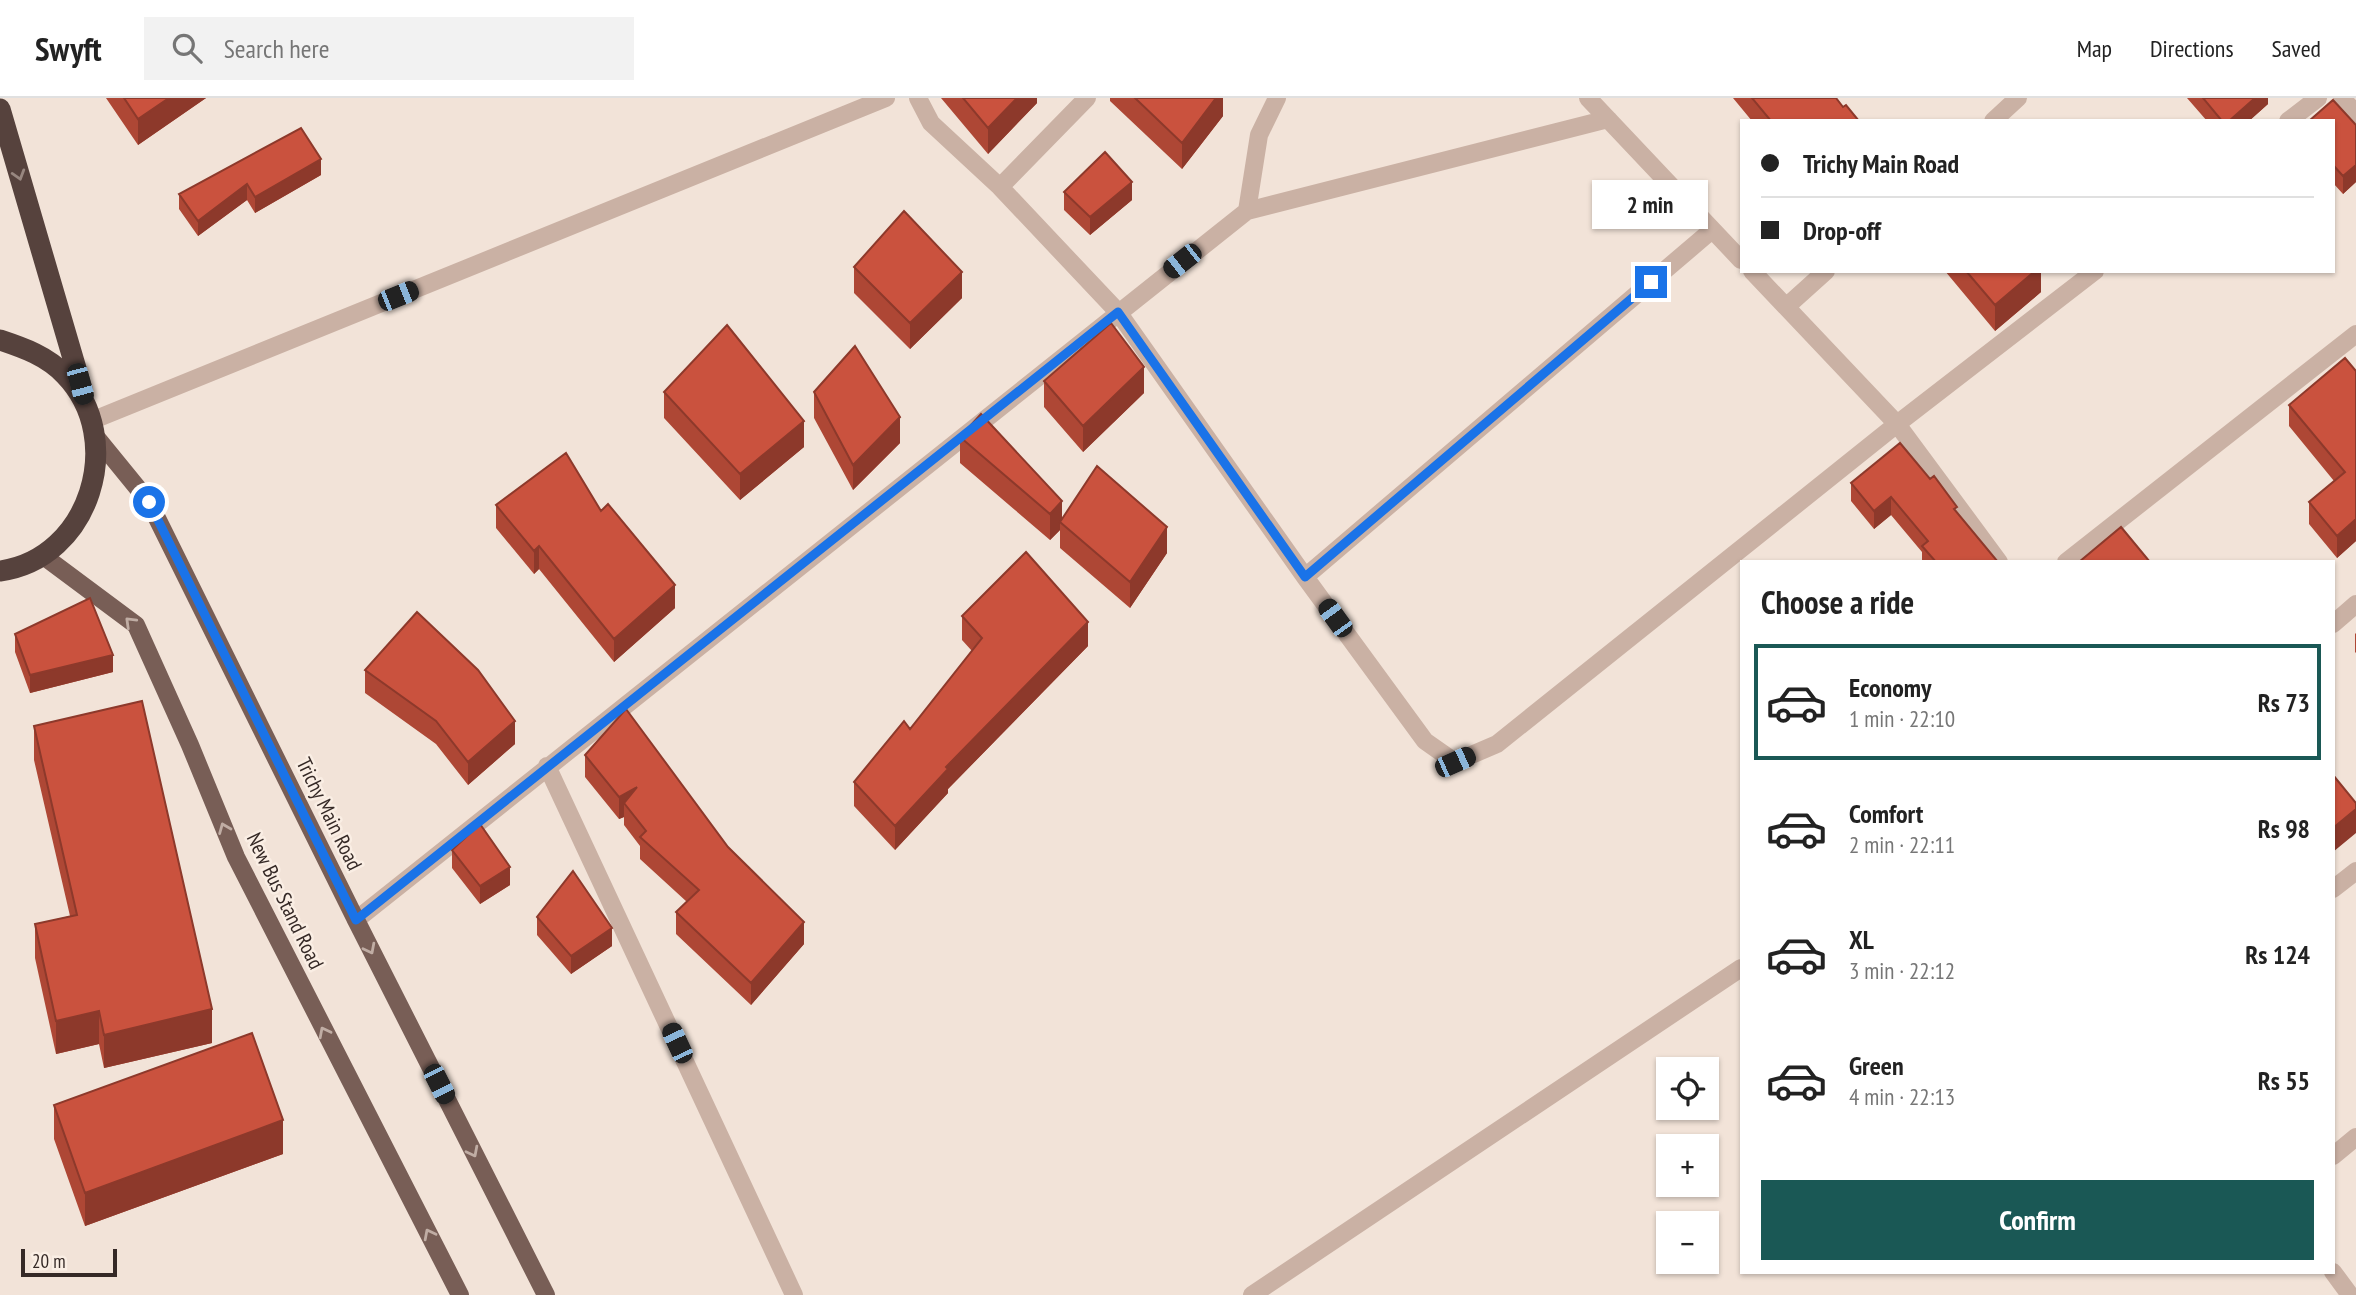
<!DOCTYPE html>
<meta charset="utf-8">
<style>
:root{--surface:#fff;--page:#f2f2f2;--text:#222;--muted:#767676;--line:#e0e0e0;--accent:#1a5855}
body{margin:0;font-family:"PT Sans Narrow",sans-serif;background:var(--page);color:var(--text);height:100vh;display:flex;flex-direction:column;font-size:26px;white-space:nowrap}
*{box-sizing:border-box;margin:0}
p{font-size:23px;color:var(--muted)}
.icon{flex:none;width:38px;height:38px;fill:none;stroke:currentColor;stroke-width:2;stroke-linecap:round;stroke-linejoin:round}
.map{position:relative;flex:1;overflow:hidden}
.details{position:absolute;left:1740px;top:462px;width:595px;height:714px;display:flex;flex-direction:column;background:var(--surface);border-radius:0px;box-shadow:0 2px 5px #0004}
.details>*{flex:none}
.hud{position:absolute;left:1740px;top:21px;width:595px;height:154px;border-radius:0px;box-shadow:0 2px 5px #0004;display:grid;align-content:center;height:154px;padding:0 21px;background:var(--surface)}
.tools{position:absolute;left:1656px;top:959px;display:grid;gap:14px}
.tools a{display:grid;place-items:center;width:63px;height:63px;border-radius:0px;background:var(--surface);box-shadow:0 2px 5px #0004;font-size:35px}
.scale{position:absolute;left:21px;bottom:18px;width:96px;box-sizing:border-box;padding-left:7px;border:4px solid #352926;border-top:0;font-size:19px;line-height:24px;white-space:nowrap;color:#352926;-webkit-text-stroke:5px #faeee4;paint-order:stroke}
.end{position:absolute;width:32px;height:32px;margin:-16px;border:9px solid #1a73e8;background:#fff;box-shadow:0 0 0 4px #fff}
.from{border-radius:50%}
.bubble{position:absolute;height:49px;border-radius:0px;background:var(--surface);box-shadow:0 2px 5px #0004;font-size:23px;font-weight:700;line-height:49px;text-align:center}
.car{position:absolute;width:21px;height:42px;margin:-21px -10px;border-radius:9px;box-shadow:0 0 5px 2px #0007;background:linear-gradient(#222 24%,#8ab4d8 0 40%,#222 0 76%,#8ab4d8 0 86%,#222 0)}
.hud b{display:flex;align-items:center;gap:24px;height:66px;font-size:26px}
.hud b+b{border-top:2px solid var(--line)}
.hud i{width:18px;height:18px;background:var(--text)}
ul{padding:0;list-style:none}
li{display:flex;align-items:center;gap:21px;height:116px;margin:0 14px 10px;padding:0 7px;border:4px solid transparent;border-radius:0px}
li div{flex:1}
li b{display:block;font-size:26px}
li em{font-style:normal;font-weight:700}
li.active{border-color:var(--accent)}
li>.icon{width:63px;height:63px;stroke-width:1.5}
h2{padding:0 21px;font-size:32px;line-height:84px}
.button{display:flex;gap:14px;margin-top:auto;padding:14px 21px}
.button a{flex:1;height:80px;border-radius:0px;background:var(--accent);color:#fff;font-size:28px;font-weight:700;line-height:80px;text-align:center}
header{display:flex;align-items:center;gap:42px;box-sizing:border-box;height:98px;padding:0 35px;background:var(--surface);border-bottom:2px solid var(--line)}
header strong{font-size:33px}
nav{display:flex;gap:38px;margin-inline-start:auto;font-size:24px}
.search{width:490px;height:63px;background:var(--page);display:flex;align-items:center;gap:18px;box-sizing:border-box;padding:0 24px;border-radius:0px;color:var(--muted);font-size:26px}
.map>svg:first-child{display:block}
.lines{fill:none;stroke-linecap:round;stroke-linejoin:round}
.minor{stroke:#cab1a4;stroke-width:18}
.major{stroke:#785e56;stroke-width:18}
.highway{stroke:#56423d;stroke-width:21}
.wall{fill:#ae4735}
.shaded-wall{fill:#8d392b}
.building{fill:#ca523e;stroke:#8d392b;stroke-width:2}
.oneway{stroke:#988780}
.oneway2{stroke:#c0ada4}
.route{stroke:#1a73e8;stroke-width:9}
.labels{text-anchor:middle;stroke-width:5;stroke-linejoin:round;paint-order:stroke}
.street-label{font-size:21px;fill:#352926;stroke:#faeee4}
</style>
<header>
<strong>Swyft</strong>
<div class="search"><svg class="icon" aria-label="search" viewBox="0 0 24 24"><circle cx="10" cy="10" r="6"/><path d="M15 15l6 6"/></svg>Search here</div>
<nav><a>Map</a><a>Directions</a><a>Saved</a></nav>
</header>
<div class="map">
<svg width="2356" height="1197" viewBox="0 0 2356 1197">
<rect width="100%" height="100%" fill="#f2e3d8"/>
<g class="lines">
<!-- minor -->
<path class="minor" d="M918 0 931 25 1000 89 1118 214 1305 479 1425 643 1455 664 1497 646 1897 326 2095 173
M1588 0 1741 162
M2342 0 2356 16
M1993 23 2018 0
M2288 23 2318 0
M1000 89 1087 0
M1247 113 1259 37 1277 0
M1752 173 1897 326 1999 464
M1786 209 1826 173
M91 323 886 0
M2066 464 2356 236
M1305 479 1712 132
M2333 526 2356 506
M547 668 794 1197
M2333 791 2356 773
M356 822 1247 113 1608 21
M2333 1058 2356 1039
M2333 1174 2350 1197
M1252 1197 1741 870"/>
<!-- major -->
<path class="major" d="M96 339 149 404 356 822 546 1197
M42 457 136 527 190 647 236 759 460 1197"/>
<!-- highway -->
<path class="highway" d="M0 11 82 291
M0 242C24 250 47 258 65 277 127 341 90 461 0 473"/>
</g>
<!-- wall -->
<path class="wall" d="M106 0H206L138 47Z
M941 0H1037V5L988 56Z
M1110 0H1223V18L1182 71 1110 3Z
M1733 0H1836L1843 9 1859 23H1752Z
M2187 0H2268V6L2249 23H2207Z
M2333 23 2356 27V84L2343 96 2333 85Z
M321 77 255 115 247 102 198 138 179 111V96Z
M1064 94 1132 102 1090 137 1064 112Z
M854 169 962 200 910 251 854 195Z
M1945 173H2041V194L1995 233Z
M2356 273V443L2337 460 2309 426V404L2334 383 2289 328V307Z
M1044 283 1144 295 1083 354 1044 309Z
M664 294 804 349 740 402 664 320Z
M814 294 900 345 853 392 814 320Z
M960 339 1062 420 1167 455 1130 510 1060 450V432L1050 442 960 365Z
M1851 385 1957 415 1998 464H1922V454L1891 417 1874 431 1851 403Z
M496 407 601 413 675 510 614 564 539 471 534 476 496 430Z
M962 518 1088 548 948 691V695L895 752 854 708V684L910 631 972 553 962 542Z
M2356 535V555L2355 554V536Z
M15 536 113 574 30 595 15 554Z
M365 572 515 646 468 687 436 646 365 595Z
M34 628 212 945 104 970 99 946 56 956 35 860V826L70 818 34 662Z
M585 657 728 749 804 846 751 907 676 836V814L687 804 640 761V748L624 727V719L619 721 585 679Z
M452 752 510 787 480 806 452 770Z
M537 819 612 848 571 876 537 837Z
M54 1007 283 1056 85 1128 54 1041Z"/>
<!-- shaded-wall -->
<path class="shaded-wall" d="M169 0H206L138 47V21Z
M1017 0H1037V5L988 56V30Z
M1216 0H1223V18L1182 71V45Z
M2255 0H2268V6L2249 23H2229Z
M321 61V77L255 115V99Z
M2356 67V84L2343 96V78Z
M1132 84V102L1090 137V119Z
M247 86V102L198 138V123Z
M2035 173H2041V194L1995 233V207Z
M962 174V200L910 251V225Z
M1144 269V295L1083 354V328Z
M900 319V345L853 392V367Z
M804 323V349L740 402V376Z
M1891 399V417L1874 431V413Z
M1062 403V426L1060 424V432L1050 442V416Z
M2356 421V443L2337 460V438Z
M1167 429V455L1130 510V484Z
M539 448V471L534 476V453Z
M675 487V510L614 564V541Z
M1088 524V548L948 691V695L895 752V728L946 669Z
M113 557V574L30 595V577Z
M515 623V646L468 687V664Z
M637 689 624 705V719L619 721V699Z
M2356 711V735L2333 754V730Z
M510 769V787L480 806V788Z
M804 824V846L751 907V885Z
M612 830V848L571 876V858Z
M212 911V945L104 970V937Z
M99 913V946L56 956V923Z
M283 1022V1056L85 1128V1095Z"/>
<!-- building -->
<path class="building" d="M124 0H169L138 21Z
M963 0H1017L988 30Z
M1135 0H1216L1182 45Z
M1752 0H1836L1843 9 1846 7 1859 23H1771Z
M2203 0H2255L2229 23H2222Z
M2333 2 2356 27V67L2343 78 2333 67V23H2309Z
M301 30 321 61 255 99 247 86 198 123 179 96Z
M1105 54 1132 84 1090 119 1064 94Z
M904 113 962 174 910 225 854 169Z
M1966 173H2035L1995 207Z
M1111 225 1144 269 1083 328 1044 283Z
M727 227 804 323 740 376 664 294Z
M855 248 900 319 853 367 814 294Z
M2345 260 2356 273V421L2337 438 2309 404 2345 374 2289 307Z
M981 316 1062 403 1050 416 960 339Z
M1900 345 1930 381 1934 378 1957 409 1954 411 1998 464H1936L1922 448 1928 443 1891 399 1874 413 1851 385Z
M566 355 601 413 608 406 675 487 614 541 539 448 534 453 496 407Z
M1097 368 1167 429 1130 484 1060 424Z
M2121 429 2150 464H2079Z
M1026 454 1088 524 946 669 948 671 895 728 854 684 904 623 910 631 982 540 962 518Z
M90 500 113 557 30 577 15 536Z
M417 514 478 572 515 623 468 664 436 623 365 572Z
M142 603 212 911 104 937 99 913 56 923 35 826 77 817 34 628Z
M626 611 728 749 804 824 751 885 676 814 699 792 640 739 646 733 624 705 637 689 619 699 585 657Z
M2333 677 2356 705V711L2333 730Z
M480 726 510 769 480 788 452 752Z
M573 773 612 830 571 858 537 819Z
M252 935 283 1022 85 1095 54 1007Z"/>
<!-- one-way arrows -->
<defs><path id="oneway-chevron" d="M-2-3.5L2.5 0L-2 3.5" fill="none" stroke-width="1.6" stroke-linecap="round" stroke-linejoin="round" transform="scale(1.75)"/></defs>
<use class="oneway" href="#oneway-chevron" transform="translate(19 77) rotate(73)"/>
<g class="oneway2">
<use href="#oneway-chevron" transform="translate(130 524) rotate(-136)"/>
<use href="#oneway-chevron" transform="translate(224 730) rotate(-112)"/>
<use href="#oneway-chevron" transform="translate(370 851) rotate(63)"/>
<use href="#oneway-chevron" transform="translate(324 934) rotate(-117)"/>
<use href="#oneway-chevron" transform="translate(473 1054) rotate(63)"/>
<use href="#oneway-chevron" transform="translate(429 1136) rotate(-117)"/>
</g>
<g class="lines">
<!-- route -->
<path class="route" d="M149 404 356 822 1118 214 1305 479 1651 184"/>
</g>
<g class="labels">
<!-- street labels -->
<g class="street-label">
<text transform="translate(329 716) rotate(64)" y="7">Trichy Main Road</text>
<text transform="translate(285 803) rotate(64)" y="7">New Bus Stand Road</text>
</g>
</g>
</svg>
<div class="tools">
<a><svg class="icon" aria-label="locate" viewBox="0 0 24 24"><circle cx="12" cy="12" r="6"/><path d="M12 2v4M12 18v4M2 12h4M18 12h4"/></svg></a>
<a>+</a>
<a>−</a>
</div>
<div class="scale">20 m</div>
<i class="end from" style="left:149px;top:404px"></i>
<i class="end" style="left:1651px;top:184px"></i>
<div class="bubble" style="left:1592px;top:82px;width:116px">2 min</div>
<i class="car" style="left:1182px;top:163px;rotate:232deg"></i>
<i class="car" style="left:398px;top:198px;rotate:68deg"></i>
<i class="car" style="left:80px;top:286px;rotate:165deg"></i>
<i class="car" style="left:1335px;top:520px;rotate:324deg"></i>
<i class="car" style="left:1455px;top:664px;rotate:66deg"></i>
<i class="car" style="left:677px;top:945px;rotate:335deg"></i>
<i class="car" style="left:439px;top:986px;rotate:153deg"></i>
<div class="hud">
<b><i class="from"></i>Trichy Main Road</b>
<b><i></i>Drop-off</b>
</div>
<section class="details">
<h2>Choose a ride</h2>
<ul>
<li class="active"><svg class="icon" aria-label="car" viewBox="0 0 24 24"><path d="M5 17H2v-5l4-1 3-4h7l3 4 3 1v5h-3M9 17h6M6 11h13"/><circle cx="7" cy="17" r="2"/><circle cx="17" cy="17" r="2"/></svg><div><b>Economy</b><p>1 min · 22:10</p></div><em>Rs 73</em></li>
<li><svg class="icon" aria-label="car" viewBox="0 0 24 24"><path d="M5 17H2v-5l4-1 3-4h7l3 4 3 1v5h-3M9 17h6M6 11h13"/><circle cx="7" cy="17" r="2"/><circle cx="17" cy="17" r="2"/></svg><div><b>Comfort</b><p>2 min · 22:11</p></div><em>Rs 98</em></li>
<li><svg class="icon" aria-label="car" viewBox="0 0 24 24"><path d="M5 17H2v-5l4-1 3-4h7l3 4 3 1v5h-3M9 17h6M6 11h13"/><circle cx="7" cy="17" r="2"/><circle cx="17" cy="17" r="2"/></svg><div><b>XL</b><p>3 min · 22:12</p></div><em>Rs 124</em></li>
<li><svg class="icon" aria-label="car" viewBox="0 0 24 24"><path d="M5 17H2v-5l4-1 3-4h7l3 4 3 1v5h-3M9 17h6M6 11h13"/><circle cx="7" cy="17" r="2"/><circle cx="17" cy="17" r="2"/></svg><div><b>Green</b><p>4 min · 22:13</p></div><em>Rs 55</em></li>
</ul>
<div class="button"><a>Confirm</a></div>
</section>
</div>
